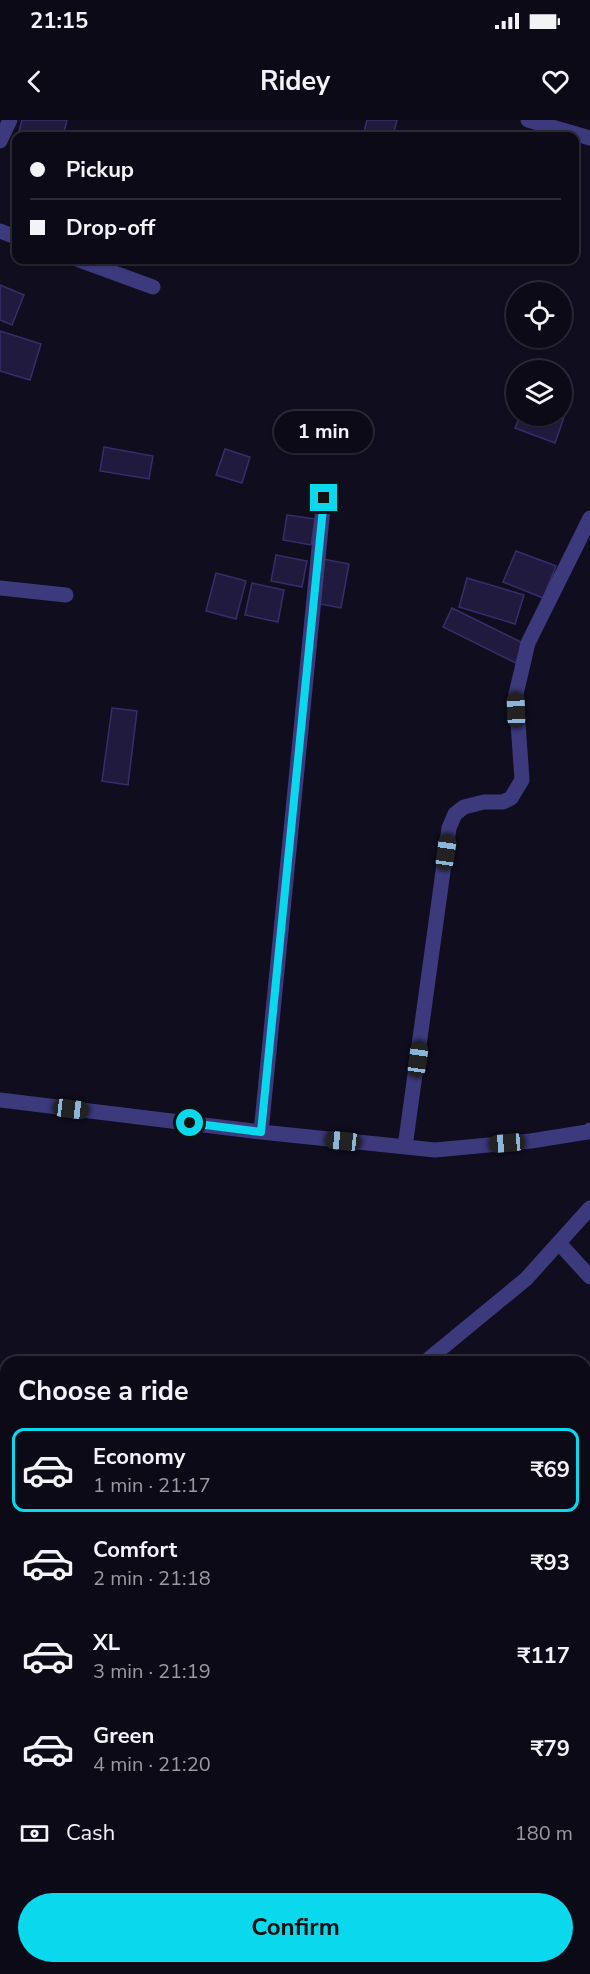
<!DOCTYPE html>
<meta charset="utf-8">
<style>
:root{--surface:#0c0a17;--page:#1a1824;--text:#f1f3f6;--muted:#9a9aa1;--line:#2c2b36;--accent:#0ad8ec}
body{margin:0;font-family:"Nunito Sans",sans-serif;background:var(--page);color:var(--text);height:100vh;display:flex;flex-direction:column;font-size:22px;white-space:nowrap}
*{box-sizing:border-box;margin:0}
p{font-size:20px;color:var(--muted)}
.icon{flex:none;width:33px;height:33px;fill:none;stroke:currentColor;stroke-width:2;stroke-linecap:round;stroke-linejoin:round}
.map{position:relative;flex:1;overflow:hidden}
.sheet{position:absolute;left:0px;top:1236px;width:591px;height:618px;display:flex;flex-direction:column;background:var(--surface);border-radius:18px 18px 0 0;box-shadow:0 2px 4px #0004,0 0 0 2px var(--line)}
.sheet>*{flex:none}
.hud{position:absolute;left:12px;top:12px;width:567px;height:132px;border-radius:12px;box-shadow:0 2px 4px #0004,0 0 0 2px var(--line);display:grid;align-content:center;height:132px;padding:0 18px;background:var(--surface)}
.fabs{position:absolute;left:506px;top:162px;display:grid;gap:12px}
.fabs a{display:grid;place-items:center;width:66px;height:66px;border-radius:50%;background:var(--surface);box-shadow:0 2px 4px #0004,0 0 0 2px var(--line);font-size:30px}
.end{position:absolute;width:27px;height:27px;margin:-14px;border:8px solid #0ad8ec;background:#111;box-shadow:0 0 0 3px #111}
.from{border-radius:50%}
.bubble{position:absolute;height:42px;border-radius:21px;background:var(--surface);box-shadow:0 2px 4px #0004,0 0 0 2px var(--line);font-size:20px;font-weight:700;line-height:42px;text-align:center}
.car{position:absolute;width:18px;height:36px;margin:-18px -9px;border-radius:8px;box-shadow:0 0 4px 2px #0007;background:linear-gradient(#222 24%,#8ab4d8 0 40%,#222 0 76%,#8ab4d8 0 86%,#222 0)}
.hud b{display:flex;align-items:center;gap:21px;height:57px;font-size:22px}
.hud b+b{border-top:2px solid var(--line)}
.hud i{width:15px;height:15px;background:var(--text)}
ul{padding:0;list-style:none}
li{display:flex;align-items:center;gap:18px;height:84px;margin:0 12px 9px;padding:0 6px;border:3px solid transparent;border-radius:12px}
li div{flex:1}
li b{display:block;font-size:22px}
li em{font-style:normal;font-weight:700}
li.active{border-color:var(--accent)}
li>.icon{width:54px;height:54px;stroke-width:1.5}
h2{padding:0 18px;font-size:27px;line-height:72px}
.pay{display:flex;align-items:center;gap:15px;height:66px;padding:0 18px;font-size:22px}
.pay p{margin-inline-start:auto}
.cta{display:flex;gap:12px;margin-top:auto;padding:12px 18px}
.cta a{flex:1;height:69px;border-radius:36px;background:var(--accent);color:#111;font-size:24px;font-weight:700;line-height:69px;text-align:center}
.status{display:flex;justify-content:space-between;align-items:center;height:42px;padding:0 30px;background:var(--surface);direction:ltr}
.status svg{height:16px;fill:currentColor}
header{display:flex;justify-content:space-between;align-items:center;height:78px;padding:0 18px;background:var(--surface);font-size:27px;font-weight:700}
.map>svg:first-child{display:block}
.building{fill:#211a3f;stroke:#382d6a;stroke-width:1.5}
.lines{fill:none;stroke-linecap:round;stroke-linejoin:round}
.tertiary-tunnel{stroke:#2d2a40;stroke-width:15;stroke-dasharray:15 8;stroke-linecap:butt}
.minor{stroke:#3c3a7c;stroke-width:15}
.tertiary{stroke:#3c3a7c;stroke-width:15}
.rail{stroke:#0ad8ec;stroke-width:4.5;stroke-dasharray:9 8;stroke-linecap:butt}
.route{stroke:#0ad8ec;stroke-width:8}
</style>
<div class="status"><b>21:15</b><svg viewBox="0 0 49 12"><path d="M0 12V9h3v3zM5 12V6h3v6zM10 12V3h3v9zM15 12V0h3v12zM26 1h20v11H26zM47 4h2v5h-2z"/></svg></div>
<header><svg class="icon" aria-label="back" viewBox="0 0 24 24"><path d="M15 5l-7 7 7 7"/></svg>Ridey<svg class="icon" aria-label="heart" viewBox="0 0 24 24"><path d="M12 20l-8-8c-3-5 5-10 8-4 3-6 11-1 8 4z"/></svg></header>
<div class="map">
<svg width="590" height="1854" viewBox="0 0 590 1854">
<rect width="100%" height="100%" fill="#100d1f"/>
<!-- building -->
<path class="building" d="M22 0H67L63 16 18 15Z
M367 0H397L393 16H363Z
M0 165 24 175 12 205 0 200Z
M0 211 41 224 30 260 0 251Z
M561 277 570 280 555 323 515 308 520 296H561Z
M104 327 153 336 149 359 100 351Z
M225 329 250 337 242 363 216 355Z
M287 395 315 399 311 425 283 420Z
M516 431 556 446 543 478 503 462Z
M276 435 307 441 302 467 271 461Z
M323 439 349 444 341 488 314 483Z
M216 453 246 461 236 499 206 491Z
M467 458 524 475 515 504 459 487Z
M252 463 284 470 278 502 245 495Z
M452 488 525 524 516 543 443 507Z
M112 588 137 591 128 665 102 661Z
M585 1391 590 1394V1398L585 1408Z
M590 1442V1475L585 1472V1451Z"/>
<g class="lines">
<!-- tertiary-tunnel -->
<path class="tertiary-tunnel" d="M77 1854V1848"/>
<!-- minor -->
<path class="minor" d="M528 0 590 18
M0 21 10 0
M0 111 16 117
M79 140 153 167
M0 468 66 475
M0 980 261 1012 435 1030 531 1021 587 1012 590 1010
M261 1012 324 378
M405 1027 449 708 455 694 464 687 484 682H503L511 678 522 660 516 574 528 523 590 398
M559 1123 590 1157
M0 1336 6 1337
M585 1429 590 1420
M0 1628 6 1630
M585 1753H590"/>
<!-- tertiary -->
<path class="tertiary" d="M425 1242 526 1159 590 1088"/>
<!-- rail -->
<path class="rail" d="M0 1842H6
M86 1848 176 1854"/>
</g>
<g class="lines">
<!-- route -->
<path class="route" d="M190 1003 261 1012 324 378"/>
</g>
</svg>
<div class="fabs">
<a><svg class="icon" aria-label="locate" viewBox="0 0 24 24"><circle cx="12" cy="12" r="6"/><path d="M12 2v4M12 18v4M2 12h4M18 12h4"/></svg></a>
<a><svg class="icon" aria-label="layers" viewBox="0 0 24 24"><path d="M12 4l9 5-9 5-9-5zM3 14l9 5 9-5"/></svg></a>
</div>
<i class="end from" style="left:190px;top:1003px"></i>
<i class="end" style="left:324px;top:378px"></i>
<div class="bubble" style="left:274px;top:291px;width:99px">1 min</div>
<i class="car" style="left:516px;top:590px;rotate:358deg"></i>
<i class="car" style="left:446px;top:732px;rotate:8deg"></i>
<i class="car" style="left:418px;top:939px;rotate:8deg"></i>
<i class="car" style="left:71px;top:989px;rotate:97deg"></i>
<i class="car" style="left:343px;top:1021px;rotate:276deg"></i>
<i class="car" style="left:507px;top:1023px;rotate:265deg"></i>
<div class="hud">
<b><i class="from"></i>Pickup</b>
<b><i></i>Drop-off</b>
</div>
<section class="sheet">
<h2>Choose a ride</h2>
<ul>
<li class="active"><svg class="icon" aria-label="car" viewBox="0 0 24 24"><path d="M5 17H2v-5l4-1 3-4h7l3 4 3 1v5h-3M9 17h6M6 11h13"/><circle cx="7" cy="17" r="2"/><circle cx="17" cy="17" r="2"/></svg><div><b>Economy</b><p>1 min · 21:17</p></div><em>₹69</em></li>
<li><svg class="icon" aria-label="car" viewBox="0 0 24 24"><path d="M5 17H2v-5l4-1 3-4h7l3 4 3 1v5h-3M9 17h6M6 11h13"/><circle cx="7" cy="17" r="2"/><circle cx="17" cy="17" r="2"/></svg><div><b>Comfort</b><p>2 min · 21:18</p></div><em>₹93</em></li>
<li><svg class="icon" aria-label="car" viewBox="0 0 24 24"><path d="M5 17H2v-5l4-1 3-4h7l3 4 3 1v5h-3M9 17h6M6 11h13"/><circle cx="7" cy="17" r="2"/><circle cx="17" cy="17" r="2"/></svg><div><b>XL</b><p>3 min · 21:19</p></div><em>₹117</em></li>
<li><svg class="icon" aria-label="car" viewBox="0 0 24 24"><path d="M5 17H2v-5l4-1 3-4h7l3 4 3 1v5h-3M9 17h6M6 11h13"/><circle cx="7" cy="17" r="2"/><circle cx="17" cy="17" r="2"/></svg><div><b>Green</b><p>4 min · 21:20</p></div><em>₹79</em></li>
</ul>
<div class="pay"><svg class="icon" aria-label="cash" viewBox="0 0 24 24"><path d="M3 7h18v10H3z"/><circle cx="12" cy="12" r="2"/></svg>Cash<p>180 m</p></div>
<div class="cta"><a>Confirm</a></div>
</section>
</div>
